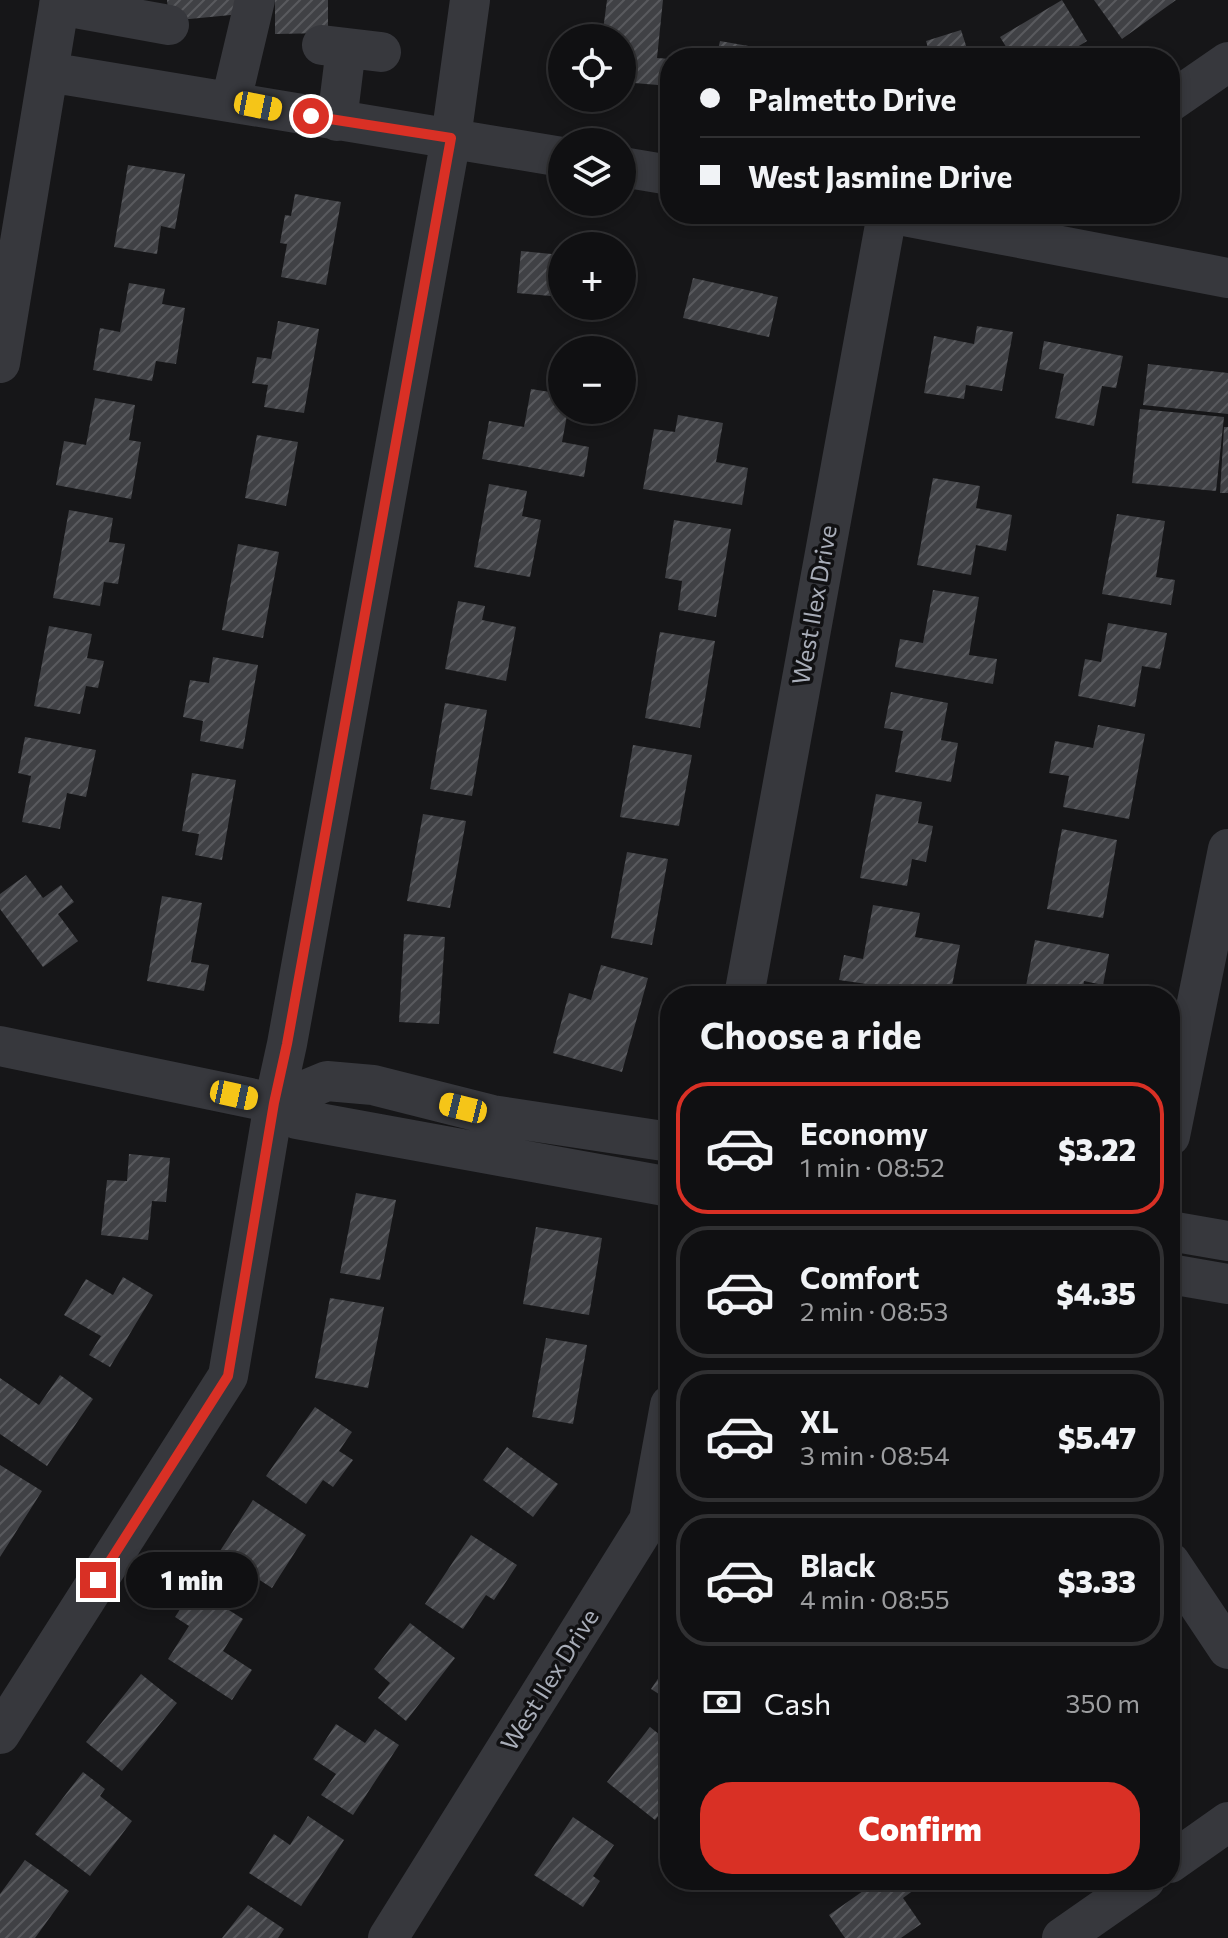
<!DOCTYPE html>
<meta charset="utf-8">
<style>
:root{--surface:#101012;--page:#19191b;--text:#f1f3f6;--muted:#9c9d9f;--line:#303032;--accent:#d93025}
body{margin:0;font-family:Commissioner,sans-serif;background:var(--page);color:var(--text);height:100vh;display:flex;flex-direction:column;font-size:30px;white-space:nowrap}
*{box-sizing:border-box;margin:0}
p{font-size:26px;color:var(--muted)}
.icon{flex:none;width:44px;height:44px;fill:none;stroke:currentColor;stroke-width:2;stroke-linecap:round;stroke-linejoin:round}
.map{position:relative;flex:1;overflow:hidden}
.drawer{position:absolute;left:660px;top:986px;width:520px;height:904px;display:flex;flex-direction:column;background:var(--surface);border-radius:32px;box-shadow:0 4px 12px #0003,0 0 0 2px var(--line)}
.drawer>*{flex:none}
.guide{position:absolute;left:660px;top:48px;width:520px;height:176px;border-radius:32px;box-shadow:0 4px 12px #0003,0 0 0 2px var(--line);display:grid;align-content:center;height:176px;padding:0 40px;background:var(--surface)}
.fabs{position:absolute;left:548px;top:24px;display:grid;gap:16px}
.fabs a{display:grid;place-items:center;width:88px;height:88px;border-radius:50%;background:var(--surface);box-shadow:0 4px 12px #0003,0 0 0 2px var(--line);font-size:40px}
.end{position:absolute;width:36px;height:36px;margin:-18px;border:10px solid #d93025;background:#fff;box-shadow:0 0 0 4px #fff}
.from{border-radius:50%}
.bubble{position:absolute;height:56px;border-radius:28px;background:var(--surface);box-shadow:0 4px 12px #0003,0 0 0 2px var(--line);font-size:26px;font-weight:800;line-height:56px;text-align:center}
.car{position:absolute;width:24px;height:48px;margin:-24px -12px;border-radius:10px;box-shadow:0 0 6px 2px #0007;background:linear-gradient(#f5c518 24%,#345 0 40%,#f5c518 0 76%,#345 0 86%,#f5c518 0)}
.guide b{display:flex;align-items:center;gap:28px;height:76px;font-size:30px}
.guide b+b{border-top:2px solid var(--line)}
.guide i{width:20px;height:20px;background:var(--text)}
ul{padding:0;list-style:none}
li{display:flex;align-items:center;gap:24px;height:132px;margin:0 16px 12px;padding:0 24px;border:4px solid var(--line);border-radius:32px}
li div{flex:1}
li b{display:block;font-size:30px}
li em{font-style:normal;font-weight:800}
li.selected{border-color:var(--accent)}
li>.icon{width:72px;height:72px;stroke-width:1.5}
h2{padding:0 40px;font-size:36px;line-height:96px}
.pay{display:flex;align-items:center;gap:20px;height:88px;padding:0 40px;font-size:30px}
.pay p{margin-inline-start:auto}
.cta{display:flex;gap:16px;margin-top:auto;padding:16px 40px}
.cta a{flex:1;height:92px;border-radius:32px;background:var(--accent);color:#fff;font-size:32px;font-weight:800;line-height:92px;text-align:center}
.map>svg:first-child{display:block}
.building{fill:url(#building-hatch)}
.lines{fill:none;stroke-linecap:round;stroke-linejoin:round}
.minor{stroke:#37383d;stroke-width:40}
.route{stroke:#d93025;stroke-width:10}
.labels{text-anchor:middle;stroke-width:7;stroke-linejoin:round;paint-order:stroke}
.street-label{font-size:24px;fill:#a8adb8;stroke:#111113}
</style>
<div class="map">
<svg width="1228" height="1938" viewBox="0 0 1228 1938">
<defs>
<pattern id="building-hatch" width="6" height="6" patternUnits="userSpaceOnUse" patternTransform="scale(2)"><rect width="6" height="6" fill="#404145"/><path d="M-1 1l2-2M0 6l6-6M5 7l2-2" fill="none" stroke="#595a5e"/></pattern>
</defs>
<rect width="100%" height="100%" fill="#161618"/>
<!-- building -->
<path class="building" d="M167 0H240L241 14 169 21Z
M275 0H328V33L275 34Z
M607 0H663L657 58 670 59V86L622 82V38H602Z
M1062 0 1087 41 1059 58H1013L1000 37Z
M1094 0H1176L1122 39Z
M961 30 970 58H931L926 41Z
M720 41 754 47 751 58H716Z
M871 47V58H823L822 48Z
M128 165 185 174 175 229 161 226 157 254 114 247Z
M295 194 341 202 326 285 281 277 287 244 280 243 285 215 291 216Z
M521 251 562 255V297L517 293Z
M693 278 778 297 769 337 683 318Z
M129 283 165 289 162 304 185 308 176 364 156 361 152 381 93 370 100 328 120 332Z
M278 321 319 329 304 413 264 407 268 385 252 383 257 357 271 359Z
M977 326 1013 332 1002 391 966 385 964 399 924 393 934 336 974 344Z
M1044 341 1123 356 1116 388 1102 386 1094 426 1055 418 1064 374 1039 369Z
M1148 364 1228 373V414L1143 405Z
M531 389 562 394V410H568L562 442 589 447 584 477 482 459 489 421 524 427Z
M95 398 135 405 129 440 141 442 131 499 56 485 64 441 86 445Z
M1140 409 1224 417 1216 491 1132 483Z
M678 415 723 423 716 462 748 468 742 505 643 489 654 429 675 432Z
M1224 427H1228V493H1220Z
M257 435 298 442 286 506 245 498Z
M933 478 980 486 976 508 1012 515 1006 551 976 545 971 575 917 565Z
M489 484 527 491 522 516 541 520 530 577 474 567Z
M69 510 113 518 109 542 125 544 118 584 104 582 100 606 53 598Z
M1117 514 1165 521 1156 577 1175 580 1171 605 1102 594Z
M674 520 731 529 716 617 678 610 682 581 665 578Z
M238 544 279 552 263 638 222 630Z
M933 590 979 597 969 655 997 659 993 684 895 667 900 639 923 643Z
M458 601 485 606 482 620 516 627 506 681 445 669Z
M1108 623 1167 633 1160 669 1142 666 1135 707 1078 696 1085 659 1101 662Z
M49 626 92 634 87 658 104 661 98 688 86 686 80 714 34 706Z
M660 632 715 641 700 728 645 718Z
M213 657 258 665 243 749 200 741 203 721 183 717 190 680 209 683Z
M891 692 948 703 941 740 958 743 951 782 895 772 903 731 884 728Z
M445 703 487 710 472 796 430 789Z
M1098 725 1145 734 1129 819 1063 807 1069 776 1049 773 1055 741 1093 748Z
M25 737 96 750 86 797 67 793 60 829 22 822 31 776 18 773Z
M633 745 692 755 679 826 620 817Z
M192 773 236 780 222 860 195 855 199 834 182 831Z
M876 794 922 802 918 823 933 826 926 862 912 859 907 886 860 878Z
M423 814 466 821 450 908 407 901Z
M1062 829 1117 840 1103 918 1047 909Z
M627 852 668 859 652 945 611 938Z
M26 875 43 898 61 885 74 902 58 914 78 941 43 967 0 909V894Z
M162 896 202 903 191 962 209 965 204 991 147 981Z
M873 905 920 913 915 937 960 945 950 996 839 980 844 955 863 959Z
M404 934 445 937 439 1024 399 1022Z
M1035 940 1109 954 1103 985 1084 981 1082 996H1024Z
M601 965 648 978 622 1072 553 1053 569 993 591 1000Z
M129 1154 170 1158 166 1202 152 1201 148 1240 101 1235 107 1180 127 1181Z
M356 1193 396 1200 380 1280 340 1273Z
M536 1227 602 1238 589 1315 523 1304Z
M123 1277 153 1295 110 1367 89 1355 101 1336 64 1315 86 1279 113 1295Z
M330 1298 384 1307 368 1388 315 1378Z
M546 1338 587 1345 573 1424 532 1417Z
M60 1375 93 1399 47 1466 0 1434V1378L39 1405Z
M315 1407 352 1432 339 1451 353 1460 333 1487 323 1480 306 1504 266 1476Z
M507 1447 558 1484 533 1517 483 1480Z
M0 1465 42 1491 0 1557Z
M253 1500 306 1535 272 1588 255 1577 245 1592 209 1568Z
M471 1535 517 1565 494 1600 486 1595 463 1629 425 1604Z
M194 1588 243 1619 223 1651 252 1670 232 1700 168 1659 189 1626 175 1617Z
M410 1623 455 1658 406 1721 378 1698 390 1683 374 1669Z
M670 1661V1701L651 1689Z
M141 1674 177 1703 122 1771 86 1742Z
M336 1724 365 1743 375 1729 399 1745 353 1815 321 1795 336 1774 313 1759Z
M650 1727 670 1743V1766L659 1779 670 1788V1801L655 1820 607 1782Z
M1170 1741 1179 1753 1170 1759Z
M83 1772 105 1789 100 1796 132 1821 90 1876 35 1834Z
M308 1816 344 1840 301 1906 249 1873 274 1834 290 1845Z
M573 1817 614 1845 593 1876 600 1881 583 1907 534 1875Z
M25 1860 69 1891 35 1938H0V1894Z
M855 1880H907L914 1890 903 1898 921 1924 901 1938H845L829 1915 863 1891Z
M945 1880H971L954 1892Z
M248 1905 284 1929 278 1938H222Z"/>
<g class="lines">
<!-- minor -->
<path class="minor" d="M59 5 169 25
M322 45 381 52
M48 72 562 157
M231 101 255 0
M1170 102 1228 62
M337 121 346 48
M622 167 670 175
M894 214 1228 278
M0 363 60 0
M744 996 887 214
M0 1046 274 1103 297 1119 670 1187
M274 1103 327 1081 373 1085 492 1115 670 1142
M1170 1136 1228 849
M1170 1231 1228 1241
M1170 1274 1228 1284
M1170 1562 1228 1649
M0 1734 228 1376 274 1103 287 1044 451 138 470 0
M1170 1863 1228 1822
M388 1938 649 1520 670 1405
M1062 1938 1145 1880"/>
</g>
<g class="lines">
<!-- route -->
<path class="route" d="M98 1580 228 1376 274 1103 287 1044 451 138 311 116"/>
</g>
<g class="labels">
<!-- street labels -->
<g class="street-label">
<text transform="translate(815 605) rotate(-80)" y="8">West Ilex Drive</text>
<text transform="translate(550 1680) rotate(-58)" y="8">West Ilex Drive</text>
</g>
</g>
</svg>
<div class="fabs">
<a><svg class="icon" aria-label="locate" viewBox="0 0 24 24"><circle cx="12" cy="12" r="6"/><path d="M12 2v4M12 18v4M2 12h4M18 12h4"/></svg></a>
<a><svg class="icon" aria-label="layers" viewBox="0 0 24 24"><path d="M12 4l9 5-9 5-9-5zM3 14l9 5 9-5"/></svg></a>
<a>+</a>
<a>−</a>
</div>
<i class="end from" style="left:311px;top:116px"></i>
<i class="end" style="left:98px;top:1580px"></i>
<div class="bubble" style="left:126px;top:1552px;width:132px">1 min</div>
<i class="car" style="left:258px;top:106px;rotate:101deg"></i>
<i class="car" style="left:234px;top:1095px;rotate:102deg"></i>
<i class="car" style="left:463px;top:1108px;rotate:284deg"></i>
<div class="guide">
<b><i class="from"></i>Palmetto Drive</b>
<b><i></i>West Jasmine Drive</b>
</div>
<section class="drawer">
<h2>Choose a ride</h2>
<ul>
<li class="selected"><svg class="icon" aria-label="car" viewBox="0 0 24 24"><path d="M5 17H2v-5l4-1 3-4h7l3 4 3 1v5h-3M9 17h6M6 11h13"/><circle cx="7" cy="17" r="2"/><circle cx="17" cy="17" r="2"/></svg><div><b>Economy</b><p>1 min · 08:52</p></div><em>$3.22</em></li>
<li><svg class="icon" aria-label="car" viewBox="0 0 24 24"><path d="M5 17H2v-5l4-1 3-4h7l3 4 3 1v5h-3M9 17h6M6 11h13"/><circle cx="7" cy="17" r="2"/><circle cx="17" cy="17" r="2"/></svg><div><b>Comfort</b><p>2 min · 08:53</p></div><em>$4.35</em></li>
<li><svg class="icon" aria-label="car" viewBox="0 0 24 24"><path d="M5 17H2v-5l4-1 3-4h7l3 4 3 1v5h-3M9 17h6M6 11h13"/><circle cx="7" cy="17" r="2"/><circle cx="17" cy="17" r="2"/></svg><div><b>XL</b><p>3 min · 08:54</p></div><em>$5.47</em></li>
<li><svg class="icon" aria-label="car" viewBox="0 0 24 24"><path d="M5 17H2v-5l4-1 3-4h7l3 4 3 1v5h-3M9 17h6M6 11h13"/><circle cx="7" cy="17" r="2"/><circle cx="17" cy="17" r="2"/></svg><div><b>Black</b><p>4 min · 08:55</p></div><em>$3.33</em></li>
</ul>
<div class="pay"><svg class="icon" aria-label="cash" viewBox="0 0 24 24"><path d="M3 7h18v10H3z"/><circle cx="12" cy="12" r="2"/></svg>Cash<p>350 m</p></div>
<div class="cta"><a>Confirm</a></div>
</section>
</div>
